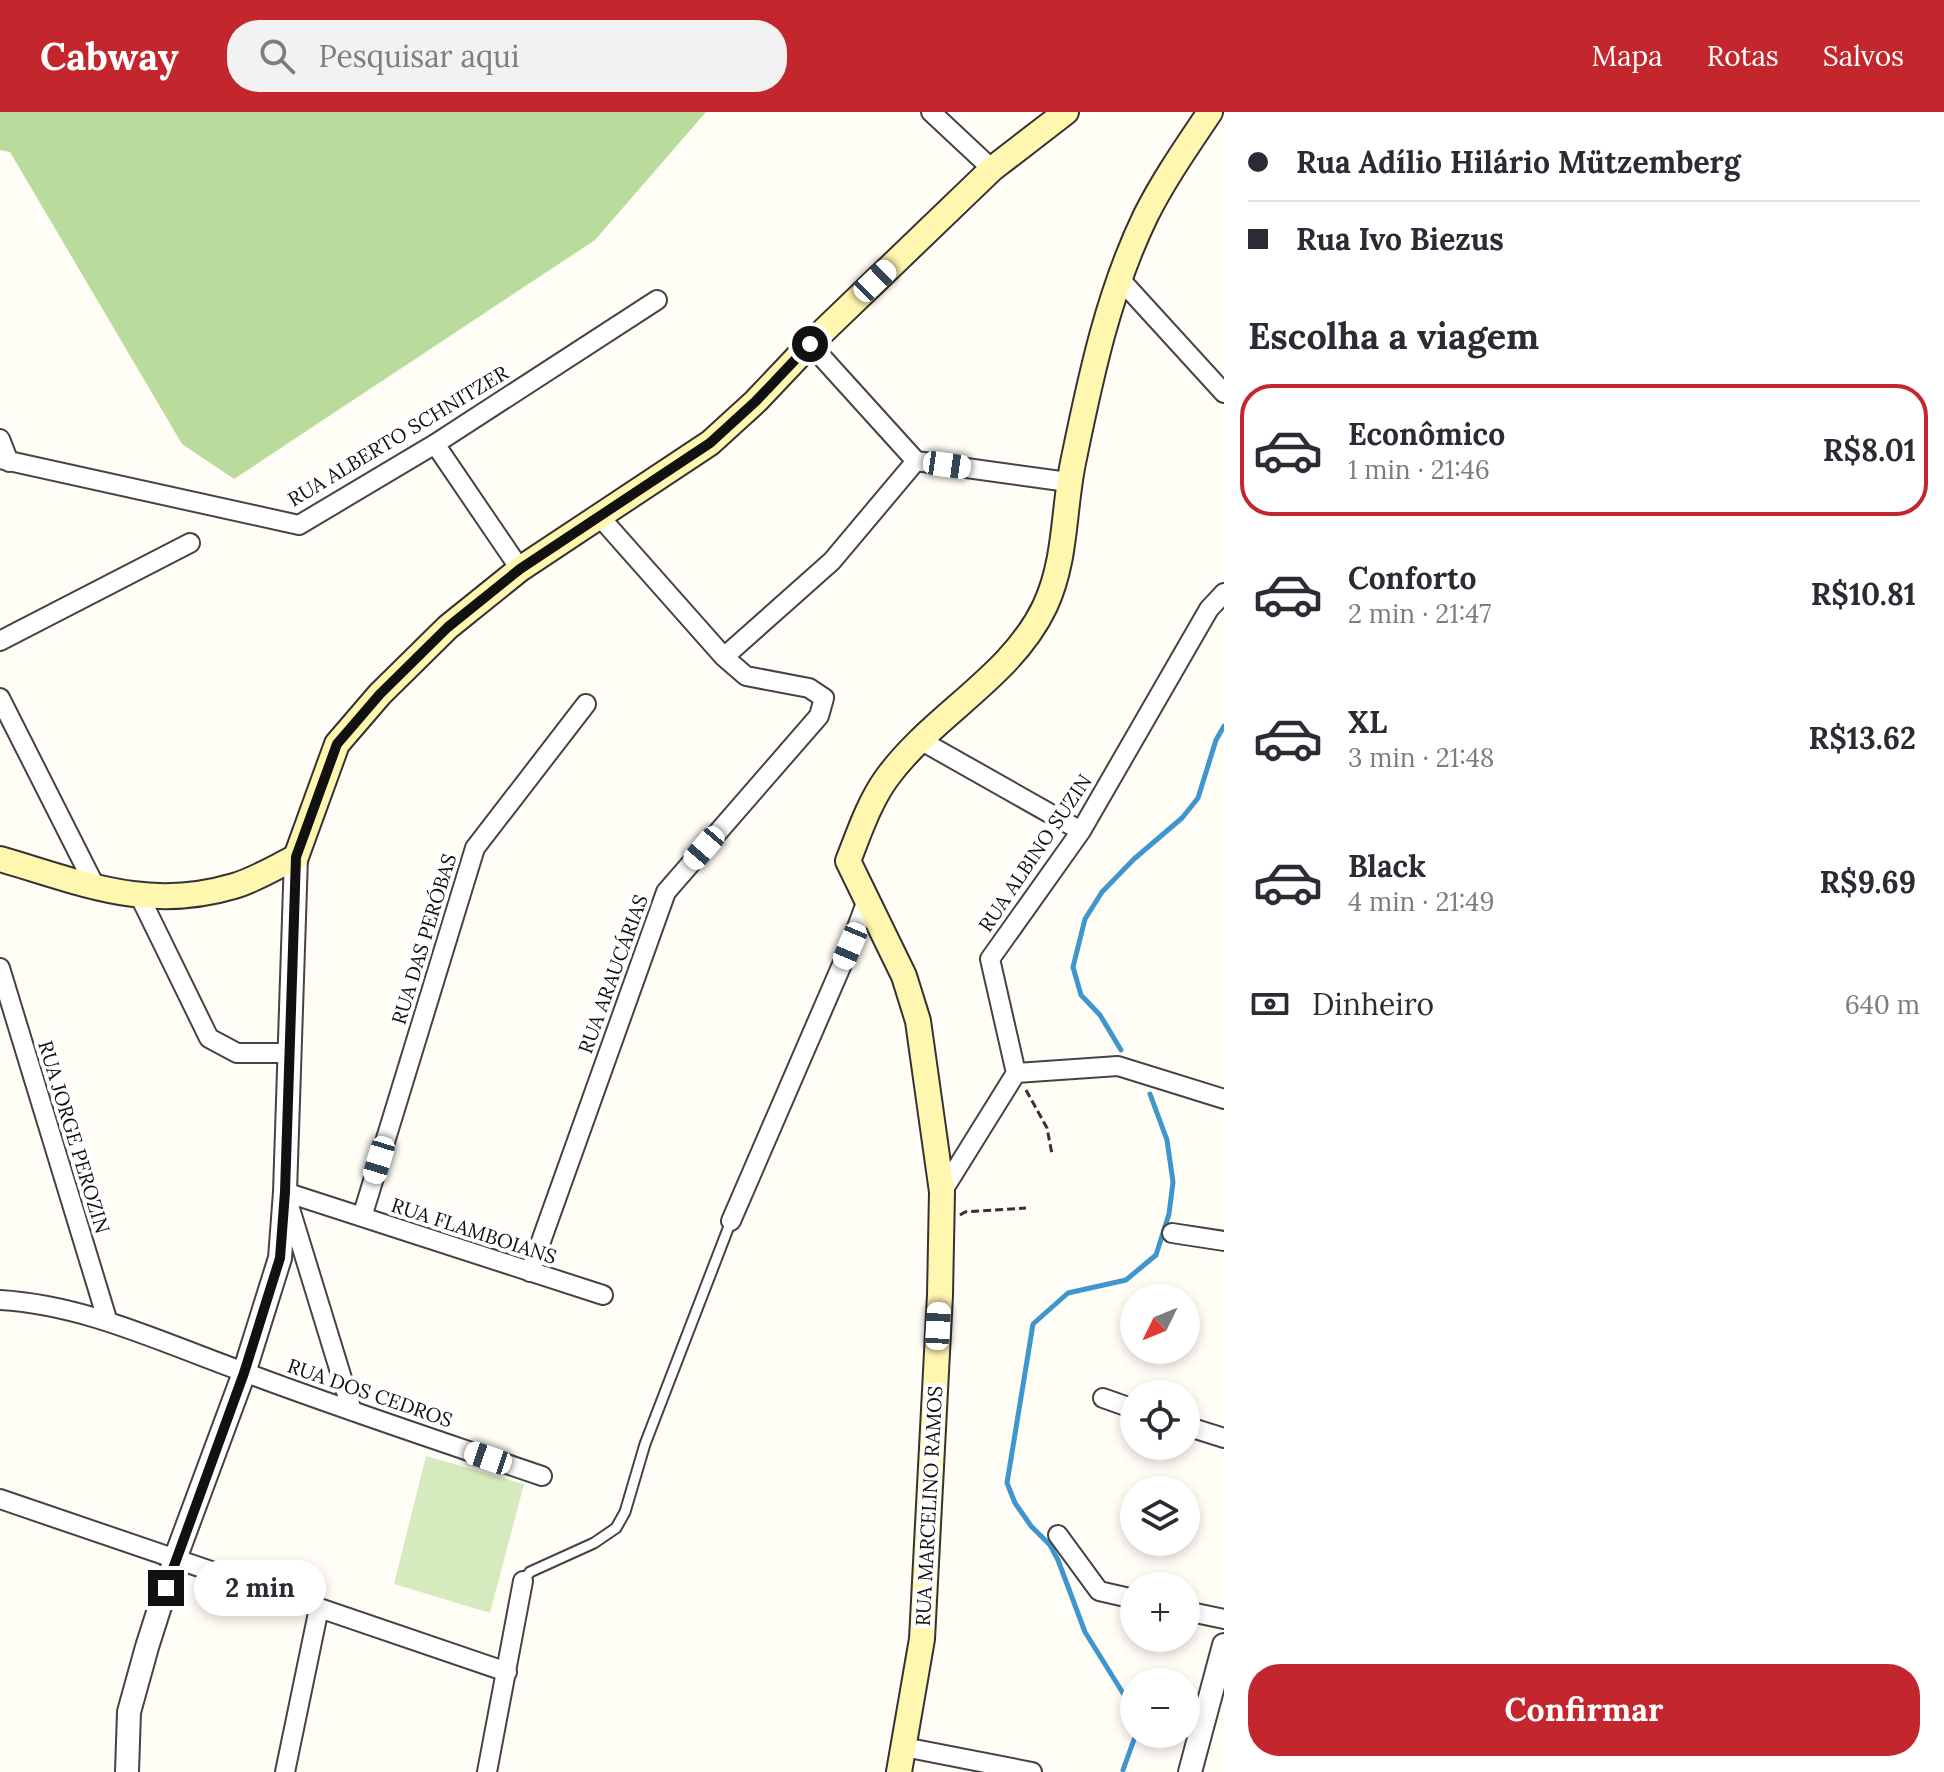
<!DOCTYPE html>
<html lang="pt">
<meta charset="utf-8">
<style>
:root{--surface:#fff;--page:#f2f2f3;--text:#2b2b33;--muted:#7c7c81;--line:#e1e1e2;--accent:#c4262e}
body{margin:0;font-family:Lora,serif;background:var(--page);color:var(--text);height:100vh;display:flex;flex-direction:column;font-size:30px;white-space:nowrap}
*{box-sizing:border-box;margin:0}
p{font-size:26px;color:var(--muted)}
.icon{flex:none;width:44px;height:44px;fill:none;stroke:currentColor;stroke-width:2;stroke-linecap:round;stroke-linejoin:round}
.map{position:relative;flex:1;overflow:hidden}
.details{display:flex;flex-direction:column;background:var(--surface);width:720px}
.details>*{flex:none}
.top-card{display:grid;align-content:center;height:176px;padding:0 24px;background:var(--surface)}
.needle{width:52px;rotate:227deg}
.fabs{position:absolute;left:1120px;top:1172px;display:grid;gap:16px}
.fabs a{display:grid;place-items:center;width:80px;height:80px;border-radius:50%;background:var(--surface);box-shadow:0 4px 12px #0003;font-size:40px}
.end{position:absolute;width:36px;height:36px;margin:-18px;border:10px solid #111;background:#fff;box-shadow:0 0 0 4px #fff}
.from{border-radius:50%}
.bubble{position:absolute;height:56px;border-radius:28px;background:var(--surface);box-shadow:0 4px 12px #0003;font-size:26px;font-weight:700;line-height:56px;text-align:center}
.car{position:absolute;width:24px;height:48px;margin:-24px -12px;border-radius:10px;box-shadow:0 0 6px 2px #0007;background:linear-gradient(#fff 24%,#345 0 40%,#fff 0 76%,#345 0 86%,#fff 0)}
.top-card b{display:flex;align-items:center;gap:28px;height:76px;font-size:30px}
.top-card b+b{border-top:2px solid var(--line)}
.top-card i{width:20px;height:20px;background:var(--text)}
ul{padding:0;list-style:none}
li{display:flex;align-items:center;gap:24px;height:132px;margin:0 16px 12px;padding:0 8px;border:4px solid transparent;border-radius:32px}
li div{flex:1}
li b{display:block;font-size:30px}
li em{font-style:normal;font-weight:700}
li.current{border-color:var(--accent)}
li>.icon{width:72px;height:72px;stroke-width:1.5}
h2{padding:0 24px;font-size:36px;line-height:96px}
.pay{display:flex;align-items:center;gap:20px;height:88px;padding:0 24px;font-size:30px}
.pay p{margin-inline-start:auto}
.button{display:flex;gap:16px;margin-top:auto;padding:16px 24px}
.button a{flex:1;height:92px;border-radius:32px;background:var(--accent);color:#fff;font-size:32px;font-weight:700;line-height:92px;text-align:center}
header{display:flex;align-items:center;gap:48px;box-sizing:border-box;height:112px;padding:0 40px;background:var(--accent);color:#fff}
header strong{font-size:38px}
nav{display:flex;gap:44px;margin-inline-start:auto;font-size:28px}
.search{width:560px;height:72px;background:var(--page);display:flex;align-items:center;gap:20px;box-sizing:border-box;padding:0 28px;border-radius:32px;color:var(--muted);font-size:30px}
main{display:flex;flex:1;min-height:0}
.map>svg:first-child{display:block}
.green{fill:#d5ebbd}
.forest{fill:#b9dc9c}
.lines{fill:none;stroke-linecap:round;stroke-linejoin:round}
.stream{stroke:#3f96cf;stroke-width:5}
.service-casing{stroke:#444;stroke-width:13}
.minor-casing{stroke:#444;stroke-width:22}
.tertiary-casing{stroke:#444;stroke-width:26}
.secondary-casing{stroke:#333;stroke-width:28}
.path{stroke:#333;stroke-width:3;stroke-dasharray:8 4;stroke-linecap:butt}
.service{stroke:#fff;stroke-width:9}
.minor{stroke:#fff;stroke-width:18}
.tertiary{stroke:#fff;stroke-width:22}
.secondary{stroke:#fff6b0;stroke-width:24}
.route{stroke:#111;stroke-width:10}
.labels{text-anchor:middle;stroke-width:8;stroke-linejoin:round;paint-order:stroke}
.street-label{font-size:20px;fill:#111;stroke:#fff}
</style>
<header>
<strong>Cabway</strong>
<div class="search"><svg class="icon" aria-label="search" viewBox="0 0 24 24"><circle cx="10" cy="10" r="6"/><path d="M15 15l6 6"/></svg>Pesquisar aqui</div>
<nav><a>Mapa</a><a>Rotas</a><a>Salvos</a></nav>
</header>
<main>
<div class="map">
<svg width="1224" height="1660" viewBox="0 0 1224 1660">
<rect width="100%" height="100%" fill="#fffdf5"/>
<!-- green -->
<path class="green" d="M426 1344 524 1372 490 1501 394 1472Z"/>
<!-- forest -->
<path class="forest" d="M0 0H706L595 128 234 367 182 332 10 40 0 38Z"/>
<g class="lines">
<!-- stream -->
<path class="stream" d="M1121 938 1100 903 1081 883 1073 855 1085 807 1102 780 1134 747 1182 706 1198 686 1216 628 1224 614
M1134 1606 1131 1594 1085 1520 1058 1448 1050 1433 1031 1414 1015 1391 1007 1371 1033 1212 1068 1181 1126 1168 1156 1143 1169 1102 1173 1070 1167 1028 1150 982
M1123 1658 1136 1622"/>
<defs>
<path id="service" d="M523 1469 530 1460 594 1431 616 1416 625 1400 645 1332 731 1109"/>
<path id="minor" d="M931 0 992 57
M1119 166 1224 281
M810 232 916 349 1068 370
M0 327 9 350
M435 332 520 457
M0 347 299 413 435 332 657 188
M0 529 190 431
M724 545 832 449 916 349
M0 586 95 774
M920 628 1081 719
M140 785 209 926 237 941H289
M0 856 107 1207
M1016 961 1118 954 1224 987
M285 1080 603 1183
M942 1080 1016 961 990 847 1081 719 1209 497 1224 481
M287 1087 352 1299
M362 1105 475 736 586 592
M731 1109 850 834 867 788
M1172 1121 1224 1129
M530 1160 666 780 819 604 824 586 809 576 746 564 724 545 600 405
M0 1188C86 1193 163 1231 244 1260 342 1297 443 1330 542 1364
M1103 1286 1134 1297
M1186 1314 1224 1326
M0 1387 507 1560
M1058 1423 1099 1479 1134 1487
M1186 1499 1224 1507
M904 1635 1032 1660
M285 1660 319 1496
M487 1660 523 1469"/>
<path id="tertiary" d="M127 1660 129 1600 147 1535 175 1447 244 1261 280 1146 285 1080 296 745
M1190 1660 1224 1533"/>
<path id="secondary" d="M0 747C83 771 147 800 234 774 255 768 276 755 296 745L337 632 380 582 448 515 520 457 710 331 756 289 810 232 992 57 1066 0
M899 1660 922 1527 940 1183 942 1080 918 909 904 864 848 749C859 721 869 691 886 667 932 603 1011 566 1045 494 1067 447 1063 395 1074 346 1091 263 1109 179 1146 103 1164 67 1188 33 1210 0"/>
</defs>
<!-- service casing -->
<use href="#service" class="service-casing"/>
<!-- minor casing -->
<use href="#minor" class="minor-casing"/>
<!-- tertiary casing -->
<use href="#tertiary" class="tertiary-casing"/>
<!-- secondary casing -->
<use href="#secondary" class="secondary-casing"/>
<!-- path -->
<path class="path" d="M1026 978 1047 1016 1052 1042
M960 1103 965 1100 1026 1096"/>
<!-- service -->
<use href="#service" class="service"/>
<!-- minor -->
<use href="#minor" class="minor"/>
<!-- tertiary -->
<use href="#tertiary" class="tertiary"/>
<!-- secondary -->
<use href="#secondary" class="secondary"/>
</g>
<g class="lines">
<!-- route -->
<path class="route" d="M166 1476 244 1261 280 1146 285 1080 296 745 337 632 380 582 448 515 520 457 710 331 756 289 810 232"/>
</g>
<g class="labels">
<!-- street labels -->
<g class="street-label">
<text transform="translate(398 324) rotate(-31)" y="7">RUA ALBERTO SCHNITZER</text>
<text transform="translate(1035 741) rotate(-56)" y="7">RUA ALBINO SUZIN</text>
<text transform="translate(424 827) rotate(-73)" y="7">RUA DAS PERÓBAS</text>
<text transform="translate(613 862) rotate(-70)" y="7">RUA ARAUCÁRIAS</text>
<text transform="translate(74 1025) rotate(73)" y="7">RUA JORGE PEROZIN</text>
<text transform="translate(474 1119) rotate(18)" y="7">RUA FLAMBOIANS</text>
<text transform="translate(370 1281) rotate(19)" y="7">RUA DOS CEDROS</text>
<text transform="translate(929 1394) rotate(-87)" y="7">RUA MARCELINO RAMOS</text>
</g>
</g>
</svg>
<div class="fabs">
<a><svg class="needle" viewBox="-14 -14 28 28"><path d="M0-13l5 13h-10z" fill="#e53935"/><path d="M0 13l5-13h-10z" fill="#7c7c81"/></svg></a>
<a><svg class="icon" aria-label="locate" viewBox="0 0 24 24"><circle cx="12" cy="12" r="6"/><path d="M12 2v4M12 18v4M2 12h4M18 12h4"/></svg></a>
<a><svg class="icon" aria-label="layers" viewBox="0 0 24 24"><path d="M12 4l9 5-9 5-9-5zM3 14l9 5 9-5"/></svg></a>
<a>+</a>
<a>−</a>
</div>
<i class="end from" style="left:810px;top:232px"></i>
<i class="end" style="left:166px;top:1476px"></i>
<div class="bubble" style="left:194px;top:1448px;width:132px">2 min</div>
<i class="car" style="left:875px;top:169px;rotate:46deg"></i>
<i class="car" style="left:947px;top:353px;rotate:98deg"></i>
<i class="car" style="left:704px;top:736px;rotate:221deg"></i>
<i class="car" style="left:850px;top:834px;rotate:203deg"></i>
<i class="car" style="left:379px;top:1048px;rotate:197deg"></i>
<i class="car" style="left:938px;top:1214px;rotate:3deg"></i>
<i class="car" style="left:488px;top:1346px;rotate:289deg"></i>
</div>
<section class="details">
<div class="top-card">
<b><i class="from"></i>Rua Adílio Hilário Mützemberg</b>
<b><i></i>Rua Ivo Biezus</b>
</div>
<h2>Escolha a viagem</h2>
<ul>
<li class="current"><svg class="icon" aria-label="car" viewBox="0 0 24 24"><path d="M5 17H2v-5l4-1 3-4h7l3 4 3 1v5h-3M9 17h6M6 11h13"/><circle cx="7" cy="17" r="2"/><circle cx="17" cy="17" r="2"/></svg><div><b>Econômico</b><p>1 min · 21:46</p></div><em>R$8.01</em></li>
<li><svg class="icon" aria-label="car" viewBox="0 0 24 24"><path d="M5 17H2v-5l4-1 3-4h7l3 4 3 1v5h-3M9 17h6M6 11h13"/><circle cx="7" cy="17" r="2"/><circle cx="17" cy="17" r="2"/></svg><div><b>Conforto</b><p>2 min · 21:47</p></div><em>R$10.81</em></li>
<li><svg class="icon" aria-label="car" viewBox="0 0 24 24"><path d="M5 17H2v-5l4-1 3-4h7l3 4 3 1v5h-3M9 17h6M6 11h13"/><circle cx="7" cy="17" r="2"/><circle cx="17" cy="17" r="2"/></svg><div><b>XL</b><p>3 min · 21:48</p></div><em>R$13.62</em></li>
<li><svg class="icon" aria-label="car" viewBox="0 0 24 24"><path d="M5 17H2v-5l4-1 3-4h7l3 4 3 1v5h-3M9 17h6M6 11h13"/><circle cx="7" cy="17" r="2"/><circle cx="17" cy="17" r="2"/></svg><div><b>Black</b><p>4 min · 21:49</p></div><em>R$9.69</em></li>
</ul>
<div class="pay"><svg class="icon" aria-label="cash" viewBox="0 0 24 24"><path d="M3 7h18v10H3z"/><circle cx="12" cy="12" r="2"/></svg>Dinheiro<p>640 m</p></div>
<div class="button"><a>Confirmar</a></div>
</section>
</main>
